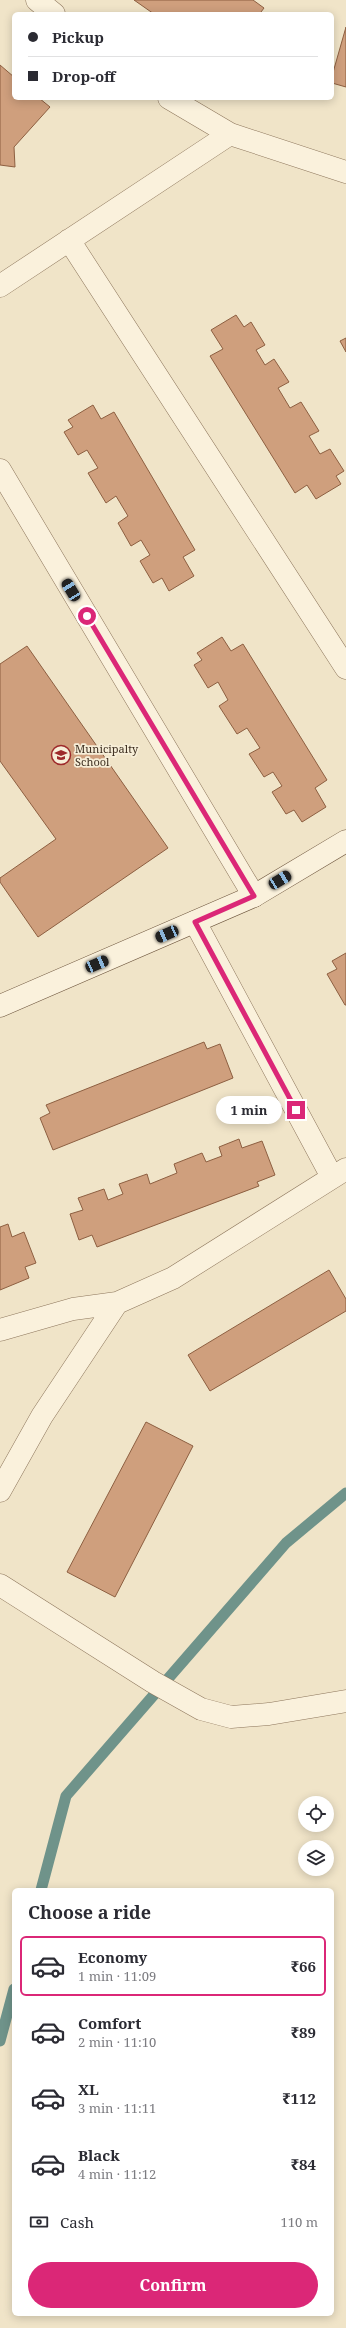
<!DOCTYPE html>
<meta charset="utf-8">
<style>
:root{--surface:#fff;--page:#f7f7f7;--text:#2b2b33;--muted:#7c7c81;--line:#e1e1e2;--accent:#db2777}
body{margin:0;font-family:"Noto Serif",serif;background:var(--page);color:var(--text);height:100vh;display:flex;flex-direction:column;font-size:15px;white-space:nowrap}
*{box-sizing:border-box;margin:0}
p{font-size:13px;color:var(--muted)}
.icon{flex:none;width:22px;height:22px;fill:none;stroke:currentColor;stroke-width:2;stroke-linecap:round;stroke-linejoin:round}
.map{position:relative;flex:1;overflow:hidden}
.details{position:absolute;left:12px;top:1888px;width:322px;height:428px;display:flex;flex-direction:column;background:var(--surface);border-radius:6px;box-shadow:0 2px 10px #0003}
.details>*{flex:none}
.banner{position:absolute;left:12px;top:12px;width:322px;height:88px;border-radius:6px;box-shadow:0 2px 10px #0003;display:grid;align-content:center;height:88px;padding:0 16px;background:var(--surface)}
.controls{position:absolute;left:298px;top:1796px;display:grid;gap:8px}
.controls a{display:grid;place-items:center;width:36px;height:36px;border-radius:50%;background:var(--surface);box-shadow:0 2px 10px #0003;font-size:20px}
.end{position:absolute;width:18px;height:18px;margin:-9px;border:5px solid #db2777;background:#fff;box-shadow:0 0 0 2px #fff}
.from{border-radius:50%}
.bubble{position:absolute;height:28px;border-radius:14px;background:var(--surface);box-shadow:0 2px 10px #0003;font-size:13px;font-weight:700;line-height:28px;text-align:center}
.car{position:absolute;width:12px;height:24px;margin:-12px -6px;border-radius:5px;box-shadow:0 0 3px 1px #0007;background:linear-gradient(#222 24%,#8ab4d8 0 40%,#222 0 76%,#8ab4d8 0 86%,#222 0)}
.banner b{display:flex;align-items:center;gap:14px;height:38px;font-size:15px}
.banner b+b{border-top:1px solid var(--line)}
.banner i{width:10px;height:10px;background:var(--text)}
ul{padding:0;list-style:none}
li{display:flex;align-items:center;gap:12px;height:60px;margin:0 8px 6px;padding:0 8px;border:2px solid transparent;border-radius:6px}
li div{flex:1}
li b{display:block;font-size:15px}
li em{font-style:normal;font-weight:700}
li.active{border-color:var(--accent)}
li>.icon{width:36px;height:36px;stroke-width:1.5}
h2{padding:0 16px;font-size:18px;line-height:48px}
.pay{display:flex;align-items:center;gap:10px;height:44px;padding:0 16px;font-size:15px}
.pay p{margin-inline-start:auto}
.primary-button{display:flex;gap:8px;margin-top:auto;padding:8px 16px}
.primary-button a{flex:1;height:46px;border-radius:24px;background:var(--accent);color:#fff;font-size:16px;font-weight:700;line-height:46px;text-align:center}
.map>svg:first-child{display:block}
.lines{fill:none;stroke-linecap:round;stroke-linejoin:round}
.stream{stroke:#6f938a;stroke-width:11}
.building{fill:#cf9f7d;stroke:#8d5f41}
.street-casing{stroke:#8d765c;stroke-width:23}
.secondary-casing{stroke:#6f573f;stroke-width:23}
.street{stroke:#faf1dc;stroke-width:22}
.secondary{stroke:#faf1dc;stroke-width:22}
.route{stroke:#db2777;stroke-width:5}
.labels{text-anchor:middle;stroke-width:3.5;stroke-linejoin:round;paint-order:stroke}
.poi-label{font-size:11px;fill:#3d2e20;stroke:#f7eed8;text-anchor:start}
</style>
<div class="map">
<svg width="346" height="2328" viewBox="0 0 346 2328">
<rect width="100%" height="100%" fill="#f0e4c8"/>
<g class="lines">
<!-- stream -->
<path class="stream" d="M41 1890 66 1796 286 1543 346 1493
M0 2041 14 1989"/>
</g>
<!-- building -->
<path class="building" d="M134 0H253L264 8 261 12 263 14H154Z
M346 27V87L332 83V76Z
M0 65 14 77V98H39L50 107 14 147 15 167 0 165Z
M236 315 244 327 251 322 265 345 256 350 265 365 274 359 289 382 278 388 290 408 301 402 319 431 309 436 320 454 330 449 344 471 336 476 341 484 316 499 307 485 295 493 210 356 223 349 211 330Z
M346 338V352L340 341Z
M93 405 101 419 114 412 195 550 183 557 194 576 169 591 162 578 153 583 140 561 150 555 141 540 131 546 118 523 128 516 116 496 106 503 88 473 98 468 87 450 78 455 64 432 73 427 68 420Z
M222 637 231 651 243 644 327 780 315 788 326 807 302 822 294 810 286 814 272 792 282 786 273 772 264 777 249 754 260 748 247 728 237 734 219 706 228 700 218 682 208 688 194 665 202 660 197 653Z
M27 646 168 848 38 937 0 882V878L56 839 0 761V664Z
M346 953V1005H345L327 974 337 969 332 961Z
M204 1042 207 1049 220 1044 233 1078 53 1150 40 1118 50 1113 46 1105Z
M239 1139 242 1148 262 1141 275 1175 257 1182 259 1186 97 1247 92 1235 79 1240 70 1214 83 1210 78 1198 104 1189 108 1200 123 1194 119 1184 147 1174 150 1184 177 1173 174 1164 202 1153 206 1162 222 1156 219 1147Z
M8 1224 12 1237 24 1232 36 1263 25 1267 29 1278 0 1290V1227Z
M329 1270 346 1299V1311L210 1391 188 1355Z
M146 1422 193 1446 115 1597 67 1572Z"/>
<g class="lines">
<defs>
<path id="street" d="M37 0 54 14
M169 98 230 134 346 172
M69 240 346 668
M0 286 230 134
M0 470 254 896
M195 922 332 1177
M0 1330 73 1309 117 1303
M0 1491 42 1416 117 1303 173 1278 346 1169
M0 1585 153 1682 201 1709 231 1717 269 1714 346 1701"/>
<path id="secondary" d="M0 1006 254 896 346 841"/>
</defs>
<!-- street casing -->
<use href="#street" class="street-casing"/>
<!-- secondary casing -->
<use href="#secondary" class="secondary-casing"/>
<!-- street -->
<use href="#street" class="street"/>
<!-- secondary -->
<use href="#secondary" class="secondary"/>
</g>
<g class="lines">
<!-- route -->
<path class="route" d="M87 616 254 896 195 922 296 1110"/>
</g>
<!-- icons -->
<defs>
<symbol id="school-ring" viewBox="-11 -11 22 22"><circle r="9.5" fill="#f7eed8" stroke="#9e2a2b" stroke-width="1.5"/><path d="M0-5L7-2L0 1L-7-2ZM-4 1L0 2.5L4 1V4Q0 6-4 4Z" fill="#9e2a2b"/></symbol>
</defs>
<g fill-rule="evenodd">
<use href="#school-ring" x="50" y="744" width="22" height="22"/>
</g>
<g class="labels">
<!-- poi labels -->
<g class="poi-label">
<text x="75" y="753">Municipalty<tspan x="75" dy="13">School</tspan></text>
</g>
</g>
</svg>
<div class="controls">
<a><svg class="icon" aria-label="locate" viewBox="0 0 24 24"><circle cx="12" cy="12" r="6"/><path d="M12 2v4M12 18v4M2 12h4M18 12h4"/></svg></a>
<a><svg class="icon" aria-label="layers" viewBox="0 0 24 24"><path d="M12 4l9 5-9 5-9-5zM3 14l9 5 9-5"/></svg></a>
</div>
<i class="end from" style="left:87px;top:616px"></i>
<i class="end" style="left:296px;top:1110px"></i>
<div class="bubble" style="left:216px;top:1096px;width:66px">1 min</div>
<i class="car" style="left:71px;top:590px;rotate:329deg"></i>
<i class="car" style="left:280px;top:880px;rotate:59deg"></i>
<i class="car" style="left:167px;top:934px;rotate:247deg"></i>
<i class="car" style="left:97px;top:964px;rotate:67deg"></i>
<div class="banner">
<b><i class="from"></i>Pickup</b>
<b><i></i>Drop-off</b>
</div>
<section class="details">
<h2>Choose a ride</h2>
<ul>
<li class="active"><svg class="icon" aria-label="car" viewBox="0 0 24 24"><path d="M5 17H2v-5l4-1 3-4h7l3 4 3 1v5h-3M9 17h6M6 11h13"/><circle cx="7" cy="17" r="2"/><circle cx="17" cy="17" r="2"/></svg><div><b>Economy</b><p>1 min · 11:09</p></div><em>₹66</em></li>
<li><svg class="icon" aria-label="car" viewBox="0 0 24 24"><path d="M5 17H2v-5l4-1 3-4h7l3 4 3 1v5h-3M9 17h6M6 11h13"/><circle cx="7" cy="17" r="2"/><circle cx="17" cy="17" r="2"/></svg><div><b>Comfort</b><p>2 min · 11:10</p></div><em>₹89</em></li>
<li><svg class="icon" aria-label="car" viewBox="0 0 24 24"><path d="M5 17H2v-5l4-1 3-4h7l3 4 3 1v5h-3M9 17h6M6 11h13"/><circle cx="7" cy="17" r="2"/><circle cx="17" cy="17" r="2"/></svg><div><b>XL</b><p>3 min · 11:11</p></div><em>₹112</em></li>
<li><svg class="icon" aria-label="car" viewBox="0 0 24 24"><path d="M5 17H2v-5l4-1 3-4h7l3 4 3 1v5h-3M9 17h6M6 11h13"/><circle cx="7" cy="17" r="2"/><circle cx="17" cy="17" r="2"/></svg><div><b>Black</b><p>4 min · 11:12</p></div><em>₹84</em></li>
</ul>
<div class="pay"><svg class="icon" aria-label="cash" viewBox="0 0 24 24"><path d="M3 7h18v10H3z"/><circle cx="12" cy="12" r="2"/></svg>Cash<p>110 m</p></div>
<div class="primary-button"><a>Confirm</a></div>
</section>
</div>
